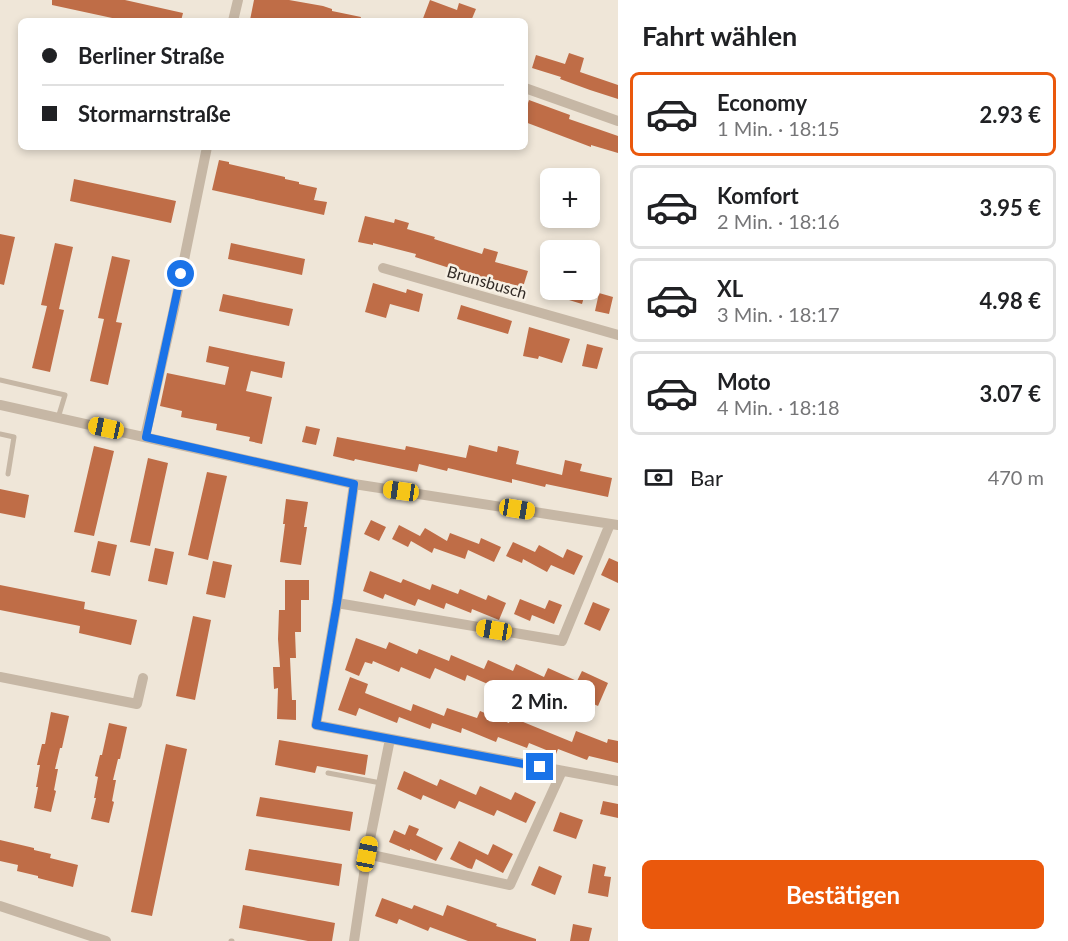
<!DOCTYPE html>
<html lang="de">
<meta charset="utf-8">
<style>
:root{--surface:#fff;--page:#f6f6f6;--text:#202124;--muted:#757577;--line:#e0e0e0;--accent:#ea580c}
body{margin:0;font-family:Lato,sans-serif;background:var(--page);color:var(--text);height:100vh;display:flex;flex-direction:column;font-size:22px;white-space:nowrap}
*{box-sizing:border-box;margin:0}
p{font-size:20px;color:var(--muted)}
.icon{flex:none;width:33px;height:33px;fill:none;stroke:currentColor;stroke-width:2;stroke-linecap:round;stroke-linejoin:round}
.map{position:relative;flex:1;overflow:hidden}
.sheet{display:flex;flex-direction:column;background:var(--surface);width:450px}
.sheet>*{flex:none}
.banner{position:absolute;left:18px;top:18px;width:510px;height:132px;border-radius:9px;box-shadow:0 3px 9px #0003;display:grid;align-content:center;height:132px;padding:0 24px;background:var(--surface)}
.controls{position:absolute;left:540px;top:168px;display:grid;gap:12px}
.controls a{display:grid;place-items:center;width:60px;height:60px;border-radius:9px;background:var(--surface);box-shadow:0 3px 9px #0003;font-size:30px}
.end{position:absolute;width:27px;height:27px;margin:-14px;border:8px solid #1a73e8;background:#fff;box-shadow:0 0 0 3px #fff}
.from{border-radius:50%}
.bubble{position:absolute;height:42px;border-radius:9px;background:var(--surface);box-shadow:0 3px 9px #0003;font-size:20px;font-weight:700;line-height:42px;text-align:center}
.car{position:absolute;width:18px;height:36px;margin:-18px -9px;border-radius:8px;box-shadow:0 0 4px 2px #0007;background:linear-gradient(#f5c518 24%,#345 0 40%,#f5c518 0 76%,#345 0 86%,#f5c518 0)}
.banner b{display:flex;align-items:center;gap:21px;height:57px;font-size:22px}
.banner b+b{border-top:2px solid var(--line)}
.banner i{width:15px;height:15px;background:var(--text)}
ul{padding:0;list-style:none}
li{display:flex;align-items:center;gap:18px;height:84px;margin:0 12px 9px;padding:0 12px;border:3px solid var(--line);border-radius:9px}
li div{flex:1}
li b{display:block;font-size:22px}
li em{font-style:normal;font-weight:700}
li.selected{border-color:var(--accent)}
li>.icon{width:54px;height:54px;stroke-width:1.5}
h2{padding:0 24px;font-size:27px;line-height:72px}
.pay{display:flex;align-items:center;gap:15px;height:66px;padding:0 24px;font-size:22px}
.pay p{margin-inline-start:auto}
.button{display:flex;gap:12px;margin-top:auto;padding:12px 24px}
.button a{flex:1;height:69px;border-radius:9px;background:var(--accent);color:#fff;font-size:24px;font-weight:700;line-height:69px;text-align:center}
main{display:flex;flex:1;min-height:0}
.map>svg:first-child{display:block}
.building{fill:#bf6d47}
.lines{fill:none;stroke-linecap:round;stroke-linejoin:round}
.lane{stroke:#c6b7a5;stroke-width:5}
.street{stroke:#c6b7a5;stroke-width:10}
.route{stroke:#1a73e8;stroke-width:8}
.labels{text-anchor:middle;stroke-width:5;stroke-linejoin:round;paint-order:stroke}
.street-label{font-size:16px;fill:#322b26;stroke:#f7f0e4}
</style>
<main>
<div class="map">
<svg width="618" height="941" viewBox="0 0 618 941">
<rect width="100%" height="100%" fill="#efe6d8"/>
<!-- building -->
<path class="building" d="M52 0H125L183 13 181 21H126L52 5Z
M254 0H289L323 6 332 9V11L361 17 360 21H255L250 20Z
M430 0 457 10 459 3 476 9 471 21H422Z
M569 53 584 58 580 72 618 85V99L590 90 560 79 561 77 532 68 536 55 565 64Z
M529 100 570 115 569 119 618 136V153L591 145V147L525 122V112Z
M219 160 229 162V164L285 177V179L299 182V184L317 188 314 200 327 202 324 215 212 190Z
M74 179 176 201 171 223 70 201Z
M365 216 394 223 395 219 409 223 407 229 435 237 434 239 482 254 484 248 498 252 495 262 528 271 523 287 462 272 415 257 416 254 373 243V245L358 242Z
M0 234 15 237 4 285 0 284Z
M55 243 73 247 59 309 64 310 50 372 32 368 47 306 41 305Z
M231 243 305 259 302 275 228 259Z
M112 256 130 260 116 322 122 323 108 385 90 381 104 319 98 318Z
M373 283 406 293 407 289 423 294 419 312 390 304 386 318 365 312Z
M543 290H586L582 304 543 292Z
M599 293 613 297 609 314 595 311Z
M223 294 293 309 289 326 219 311Z
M461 305 512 321 508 334 457 319Z
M529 327 570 339 562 363 539 356 538 359 523 356Z
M587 344 603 348 597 369 582 366Z
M209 346 285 362 282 378 251 371 246 391 272 397 262 444 249 441 250 437 216 430 217 424 181 417 182 411 160 406 167 373 225 385 229 367 206 362Z
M306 426 320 429 316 445 302 442Z
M337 437 405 450 406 446 466 458 469 445 497 452 498 446 519 451 516 464 562 475 565 460 582 464 580 471 612 478 608 497 546 484 545 487 512 479V483L448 468 447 471 419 464 417 472 355 459 354 461 333 456Z
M94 446 114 451 94 536 74 532Z
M148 458 168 463 150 546 130 542Z
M207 472 227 476 208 560 188 555Z
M0 489 29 495 25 518 0 513Z
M286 499 308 502 304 527H307L301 565 280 562 285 524H283Z
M371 520 386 527 379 541 364 534Z
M399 525 420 536 425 528 447 541 450 533 479 544 481 538 501 547 494 562 468 550 465 559 434 548 432 553 411 541 408 547 392 539Z
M98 541 117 545 110 576 91 572Z
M513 542 535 552 539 545 563 558 567 549 583 556 574 575 551 565 547 572 523 559 522 563 506 556Z
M155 548 174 552 167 585 148 581Z
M609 558 618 562V583L601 575Z
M213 561 232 565 225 598 206 594Z
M370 571 401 583 403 579 430 590 432 584 458 594 460 589 486 600 488 595 506 603 499 620 472 609 471 613 446 603 444 609 418 599 415 606 385 594 383 599 363 591Z
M285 580H309V600H301V632H295L296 658H290L292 700H296V720L277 719 278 688 274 689 273 667H280L278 639 279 610H285Z
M0 585 85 602 84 609 137 620 131 645 79 633 80 626 0 610Z
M520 599 545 609 549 600 562 605 554 624 532 615 530 621 514 614Z
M593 602 610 609 600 631 584 624Z
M193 616 211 620 195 700 176 696Z
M356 638 386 649 389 642 417 654 419 649 449 661 451 655 484 669 488 660 513 671 516 664 544 677 548 668 577 681 582 671 608 683 598 706 564 691 559 701 530 688 527 695 499 682 497 688 467 675 465 681 435 668 430 679 401 667 399 672 373 661 372 664 365 662 359 676 345 670Z
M350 677 368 684 365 693 411 711 413 704 444 716 447 708 477 718 480 711 509 723 511 717 572 742 576 731 607 743 608 739 618 741V763L589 756 587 760 558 749 556 754 529 743 527 748 498 737 496 742 462 728 461 733 432 723 430 729 399 717 397 723 359 708 356 716 338 710Z
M51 712 69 716 62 748H60L55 769H58L54 790 56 791 51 812 34 808 38 787H36L40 765H37L42 744H45Z
M109 723 127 727 120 759H118L113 780H116L112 801 114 802 109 823 91 819 96 798H94L98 777 95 776 100 755H102Z
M279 740 368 755 365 775 317 766 315 773 275 765Z
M166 744 187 749 152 916 131 912Z
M404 771 437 786 440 779 476 795 480 786 511 800 515 792 536 802 526 823 497 810 494 816 459 801 455 809 423 795 421 800 397 789Z
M260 797 353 812 350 831 256 816Z
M603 801 618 804V818L600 814Z
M560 812 583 820 576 839 553 831Z
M409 825 419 829 416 835 443 848 436 861 410 849V851L389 842 394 830 405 835Z
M0 840 34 848V850L51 854 50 858 78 865 73 887 38 878V876L17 871 18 865 0 861Z
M459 841 488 855 493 844 513 854 503 873 476 859 472 869 468 868 450 859Z
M249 849 342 864 339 886 245 870Z
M593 864 606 867 604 876 611 877 608 897 588 893Z
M539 866 562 876 555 895 531 885Z
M382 898 412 909 414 905 443 916 447 905 497 924 496 926 536 939V941H468L430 927 428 931 399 919 397 924 375 916Z
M243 905 335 923 332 941H308L239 928Z
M573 924 592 928 589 941H570Z"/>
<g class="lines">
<!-- lane -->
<path class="lane" d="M0 380 65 395 58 418
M0 434 14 437 8 474
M328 773 381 783
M231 941H232"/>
<!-- street -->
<path class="street" d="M233 21 238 0
M525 88 618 121
M383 268 618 335
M0 405 354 484 618 525
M145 437 174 309 207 147
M354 484 337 603 316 725 618 781
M337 603 562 641 610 524
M0 677 137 704 143 678
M367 854 510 885 562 771
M0 906 106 941
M354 941 367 854 390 739"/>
</g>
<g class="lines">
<!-- route -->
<path class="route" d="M181 274 146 437 354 484 337 603 316 725 540 767"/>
</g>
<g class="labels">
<!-- street labels -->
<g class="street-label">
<text transform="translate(487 282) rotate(16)" y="6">Brunsbusch</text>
</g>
</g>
</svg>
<div class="controls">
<a>+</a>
<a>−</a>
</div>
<i class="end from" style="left:181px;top:274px"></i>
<i class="end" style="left:540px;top:767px"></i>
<div class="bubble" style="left:484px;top:680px;width:111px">2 Min.</div>
<i class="car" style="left:106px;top:428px;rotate:282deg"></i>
<i class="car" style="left:401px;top:491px;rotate:278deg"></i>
<i class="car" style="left:517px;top:509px;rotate:99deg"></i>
<i class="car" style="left:494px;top:630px;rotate:279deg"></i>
<i class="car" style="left:367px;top:854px;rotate:11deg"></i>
<div class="banner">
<b><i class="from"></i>Berliner Straße</b>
<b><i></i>Stormarnstraße</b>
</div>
</div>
<section class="sheet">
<h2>Fahrt wählen</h2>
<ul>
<li class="selected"><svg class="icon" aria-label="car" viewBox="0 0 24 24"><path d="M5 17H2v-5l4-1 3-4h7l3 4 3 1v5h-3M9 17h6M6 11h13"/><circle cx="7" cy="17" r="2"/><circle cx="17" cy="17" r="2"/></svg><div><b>Economy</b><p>1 Min. · 18:15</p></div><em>2.93 €</em></li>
<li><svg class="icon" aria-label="car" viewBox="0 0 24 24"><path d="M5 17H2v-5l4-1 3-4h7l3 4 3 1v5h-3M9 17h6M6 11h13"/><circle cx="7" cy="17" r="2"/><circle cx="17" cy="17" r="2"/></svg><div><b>Komfort</b><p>2 Min. · 18:16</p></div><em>3.95 €</em></li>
<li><svg class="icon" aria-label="car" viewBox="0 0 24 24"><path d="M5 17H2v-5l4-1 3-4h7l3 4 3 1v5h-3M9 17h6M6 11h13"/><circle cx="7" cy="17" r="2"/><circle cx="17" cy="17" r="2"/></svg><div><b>XL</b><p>3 Min. · 18:17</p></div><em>4.98 €</em></li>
<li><svg class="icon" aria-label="car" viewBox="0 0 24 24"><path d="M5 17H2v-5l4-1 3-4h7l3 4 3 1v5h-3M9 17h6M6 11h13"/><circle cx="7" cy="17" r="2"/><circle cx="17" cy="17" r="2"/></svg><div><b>Moto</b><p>4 Min. · 18:18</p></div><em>3.07 €</em></li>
</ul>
<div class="pay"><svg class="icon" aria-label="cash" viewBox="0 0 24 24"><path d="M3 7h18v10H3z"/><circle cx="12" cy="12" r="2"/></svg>Bar<p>470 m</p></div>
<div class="button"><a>Bestätigen</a></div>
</section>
</main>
